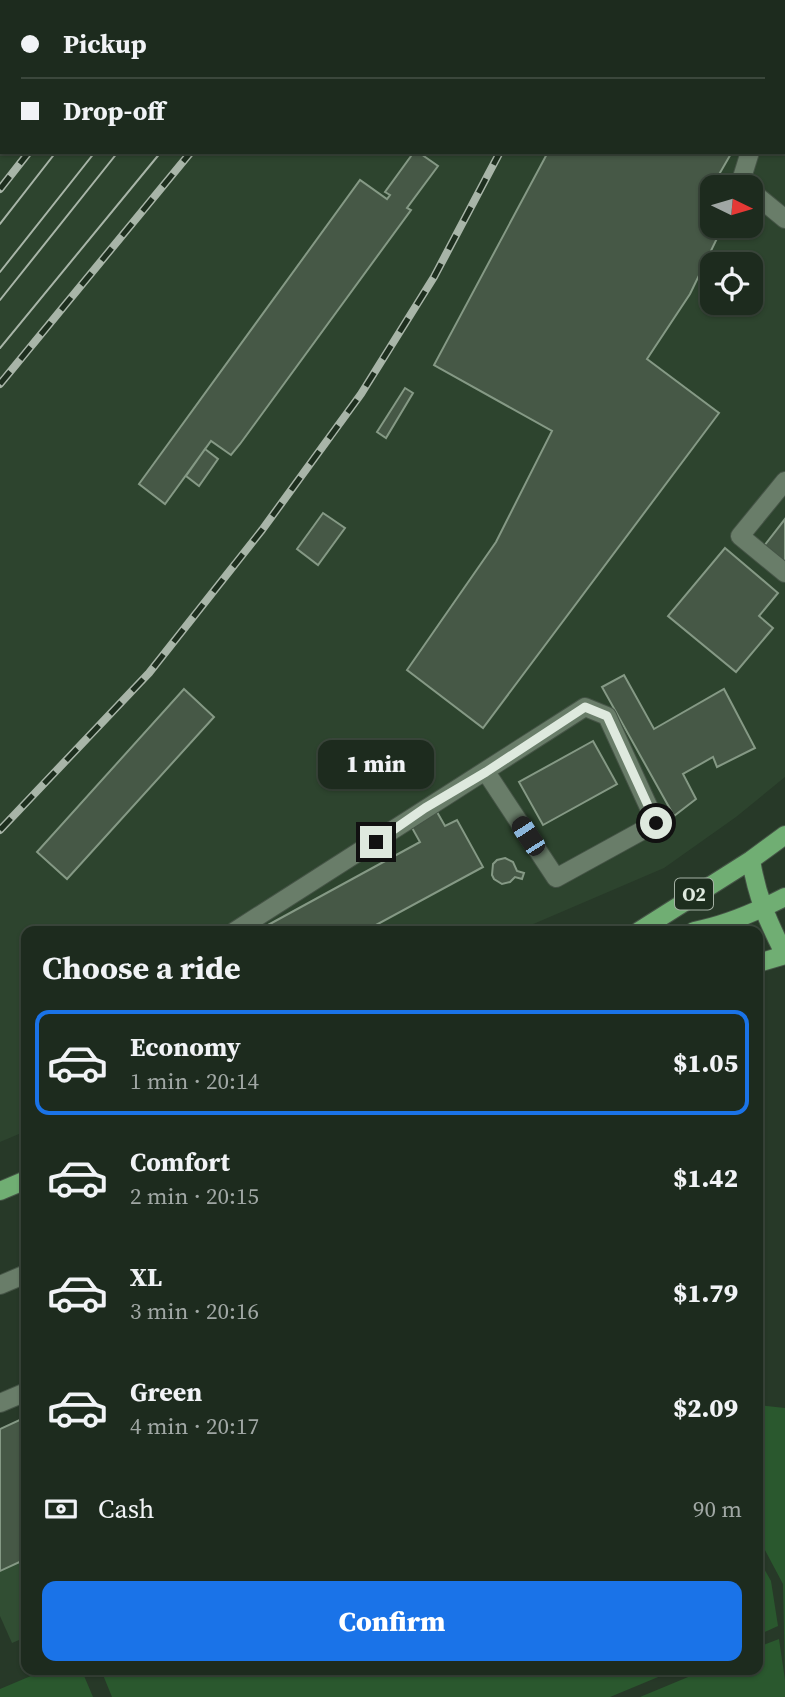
<!DOCTYPE html>
<meta charset="utf-8">
<style>
:root{--surface:#1d2b1e;--page:#253327;--text:#f1f3f6;--muted:#a0a7a4;--line:#3b473c;--accent:#1a73e8}
body{margin:0;font-family:"Source Serif 4",serif;background:var(--page);color:var(--text);height:100vh;display:flex;flex-direction:column;font-size:26px;white-space:nowrap}
*{box-sizing:border-box;margin:0}
p{font-size:23px;color:var(--muted)}
.icon{flex:none;width:38px;height:38px;fill:none;stroke:currentColor;stroke-width:2;stroke-linecap:round;stroke-linejoin:round}
.map{position:relative;flex:1;overflow:hidden}
.panel{position:absolute;left:21px;top:926px;width:742px;height:749px;display:flex;flex-direction:column;background:var(--surface);border-radius:14px;box-shadow:0 2px 5px #0004,0 0 0 2px var(--line)}
.panel>*{flex:none}
.banner{position:absolute;left:0px;top:0px;width:786px;height:154px;box-shadow:0 2px 5px #0004,0 0 0 2px var(--line);display:grid;align-content:center;height:154px;padding:0 21px;background:var(--surface)}
.needle{width:46px;rotate:95deg}
.fabs{position:absolute;left:700px;top:175px;display:grid;gap:14px}
.fabs a{display:grid;place-items:center;width:63px;height:63px;border-radius:14px;background:var(--surface);box-shadow:0 2px 5px #0004,0 0 0 2px var(--line);font-size:35px}
.end{position:absolute;width:32px;height:32px;margin:-16px;border:9px solid #dee9de;background:#111;box-shadow:0 0 0 4px #111}
.from{border-radius:50%}
.bubble{position:absolute;height:49px;border-radius:14px;background:var(--surface);box-shadow:0 2px 5px #0004,0 0 0 2px var(--line);font-size:23px;font-weight:800;line-height:49px;text-align:center}
.car{position:absolute;width:21px;height:42px;margin:-21px -10px;border-radius:9px;box-shadow:0 0 5px 2px #0007;background:linear-gradient(#222 24%,#8ab4d8 0 40%,#222 0 76%,#8ab4d8 0 86%,#222 0)}
.banner b{display:flex;align-items:center;gap:24px;height:66px;font-size:26px}
.banner b+b{border-top:2px solid var(--line)}
.banner i{width:18px;height:18px;background:var(--text)}
ul{padding:0;list-style:none}
li{display:flex;align-items:center;gap:21px;height:105px;margin:0 14px 10px;padding:0 7px;border:4px solid transparent;border-radius:14px}
li div{flex:1}
li b{display:block;font-size:26px}
li em{font-style:normal;font-weight:800}
li.on{border-color:var(--accent)}
li>.icon{width:63px;height:63px;stroke-width:1.5}
h2{padding:0 21px;font-size:32px;line-height:84px}
.pay{display:flex;align-items:center;gap:18px;height:77px;padding:0 21px;font-size:26px}
.pay p{margin-inline-start:auto}
.cta{display:flex;gap:14px;margin-top:auto;padding:14px 21px}
.cta a{flex:1;height:80px;border-radius:14px;background:var(--accent);color:#fff;font-size:28px;font-weight:800;line-height:80px;text-align:center}
.map>svg:first-child{display:block}
.built{fill:#2d442e;fill-rule:evenodd}
.green{fill:#314e33}
.water{fill:#2a582e}
.pier{fill:#273928}
.building{fill:#465846;stroke:#859985;stroke-width:2}
.lines{fill:none;stroke-linecap:round;stroke-linejoin:round}
.minor-casing{stroke:#455446;stroke-width:20}
.major-casing{stroke:#455446;stroke-width:20}
.minor{stroke:#697d69;stroke-width:18}
.major{stroke:#70ae73;stroke-width:18}
.tram{stroke:#a8b5a8;stroke-width:2}
.rail-casing{stroke:#a8b5a8;stroke-width:8}
.rail{stroke:#1d2e1e;stroke-width:5;stroke-dasharray:16;stroke-linecap:butt}
.route{stroke:#dee9de;stroke-width:9}
.labels{text-anchor:middle;stroke-width:6;stroke-linejoin:round;paint-order:stroke}
.shield{fill:#1d2e1e;stroke:#a4b1a4;stroke-width:2}
.shield-label{font-size:19px;font-weight:bold;fill:#dee9de}
</style>
<div class="map">
<svg width="785" height="1697" viewBox="0 0 785 1697">
<rect width="100%" height="100%" fill="#273928"/>
<!-- built -->
<path class="built" d="M113 0H785V777L736 817 664 868 517 931H26V1131L0 1142V141L2 139V152H784V2H111ZM712 187H751V226H712ZM712 264H751V303H712Z"/>
<!-- green -->
<path class="green" d="M26 1559V1637L12 1643 0 1616V1571Z"/>
<!-- water -->
<path class="water" d="M758 1405 785 1408V1697H0V1689L45 1670H758Z"/>
<!-- pier -->
<path class="pier" d="M758 1537 783 1584 785 1680 779 1639 758 1647V1635L778 1626 771 1581 758 1558Z
M87 1670H101L112 1697H93L82 1671Z
M675 1670H705L640 1697H610Z"/>
<!-- building -->
<path class="building" d="M630 0H729L732 2H629Z
M414 152H418L438 166 407 208 411 210 240 444 231 455 211 441 165 504 139 484 360 180 387 199 390 195 385 192Z
M548 152H732L710 190 712 191V226H723L690 294 647 359 719 413 483 728 407 670 496 542 552 431 434 365Z
M405 388 413 393 386 438 377 432Z
M205 449 218 459 199 486 186 476Z
M323 513 345 528 318 565 297 549Z
M785 519V563L764 546Z
M725 548 778 593 759 616 773 628 736 672 668 616Z
M624 675 654 729 724 689 755 748 717 767 713 757 683 774 696 799 674 816 602 687Z
M184 689 214 717 67 879 37 852Z
M593 741 617 784 543 825 519 782Z
M437 812 445 826 457 820 483 867 365 931H257L420 842 411 826Z
M505 858 513 862 517 871 524 873 522 879 515 877 510 882 502 884 494 879 492 875 493 864 497 860Z
M26 1417V1559L0 1571V1429Z"/>
<g class="lines">
<defs>
<path id="minor" d="M70 2 71 0
M784 78 785 79
M0 100 2 97
M745 187 740 184 750 152
M751 191 785 219
M785 481 740 536 785 573
M235 931 585 707 607 716 656 823 556 878 486 772
M0 1285 26 1274
M0 1403 26 1392"/>
<path id="major" d="M751 860C757 897 768 922 785 955
M639 931 751 860 785 835
M694 931C726 925 756 912 785 897
M758 963 785 955
M0 1191 26 1180"/>
</defs>
<!-- minor casing -->
<use href="#minor" class="minor-casing"/>
<!-- major casing -->
<use href="#major" class="major-casing"/>
<!-- minor -->
<use href="#minor" class="minor"/>
<!-- major -->
<use href="#major" class="major"/>
<!-- tram -->
<path class="tram" d="M173 2 175 0
M215 2 217 0
M238 2 239 0
M285 2 286 0
M0 224 56 152
M0 272 95 152
M0 300 118 152
M0 348 161 152"/>
<defs>
<path id="rail" d="M147 2 148 0
M315 2 317 0
M570 2 571 0
M0 189 29 152
M0 384 191 152
M0 830 149 673 262 530 361 394 434 277 500 152"/>
</defs>
<!-- rail casing -->
<use href="#rail" class="rail-casing"/>
<!-- rail -->
<use href="#rail" class="rail"/>
</g>
<g class="lines">
<!-- route -->
<path class="route" d="M376 842 425 808 486 772 585 707 607 716 656 823"/>
</g>
<g class="labels">
<!-- shield labels -->
<rect class="shield" x="675" y="878.5" width="38" height="31" rx="5"/>
<g class="shield-label">
<text x="694" y="901">O2</text>
</g>
</g>
</svg>
<div class="fabs">
<a><svg class="needle" viewBox="-14 -14 28 28"><path d="M0-13l5 13h-10z" fill="#e53935"/><path d="M0 13l5-13h-10z" fill="#a0a7a4"/></svg></a>
<a><svg class="icon" aria-label="locate" viewBox="0 0 24 24"><circle cx="12" cy="12" r="6"/><path d="M12 2v4M12 18v4M2 12h4M18 12h4"/></svg></a>
</div>
<i class="end from" style="left:656px;top:823px"></i>
<i class="end" style="left:376px;top:842px"></i>
<div class="bubble" style="left:318px;top:740px;width:116px">1 min</div>
<i class="car" style="left:528px;top:836px;rotate:327deg"></i>
<div class="banner">
<b><i class="from"></i>Pickup</b>
<b><i></i>Drop-off</b>
</div>
<section class="panel">
<h2>Choose a ride</h2>
<ul>
<li class="on"><svg class="icon" aria-label="car" viewBox="0 0 24 24"><path d="M5 17H2v-5l4-1 3-4h7l3 4 3 1v5h-3M9 17h6M6 11h13"/><circle cx="7" cy="17" r="2"/><circle cx="17" cy="17" r="2"/></svg><div><b>Economy</b><p>1 min · 20:14</p></div><em>$1.05</em></li>
<li><svg class="icon" aria-label="car" viewBox="0 0 24 24"><path d="M5 17H2v-5l4-1 3-4h7l3 4 3 1v5h-3M9 17h6M6 11h13"/><circle cx="7" cy="17" r="2"/><circle cx="17" cy="17" r="2"/></svg><div><b>Comfort</b><p>2 min · 20:15</p></div><em>$1.42</em></li>
<li><svg class="icon" aria-label="car" viewBox="0 0 24 24"><path d="M5 17H2v-5l4-1 3-4h7l3 4 3 1v5h-3M9 17h6M6 11h13"/><circle cx="7" cy="17" r="2"/><circle cx="17" cy="17" r="2"/></svg><div><b>XL</b><p>3 min · 20:16</p></div><em>$1.79</em></li>
<li><svg class="icon" aria-label="car" viewBox="0 0 24 24"><path d="M5 17H2v-5l4-1 3-4h7l3 4 3 1v5h-3M9 17h6M6 11h13"/><circle cx="7" cy="17" r="2"/><circle cx="17" cy="17" r="2"/></svg><div><b>Green</b><p>4 min · 20:17</p></div><em>$2.09</em></li>
</ul>
<div class="pay"><svg class="icon" aria-label="cash" viewBox="0 0 24 24"><path d="M3 7h18v10H3z"/><circle cx="12" cy="12" r="2"/></svg>Cash<p>90 m</p></div>
<div class="cta"><a>Confirm</a></div>
</section>
</div>
